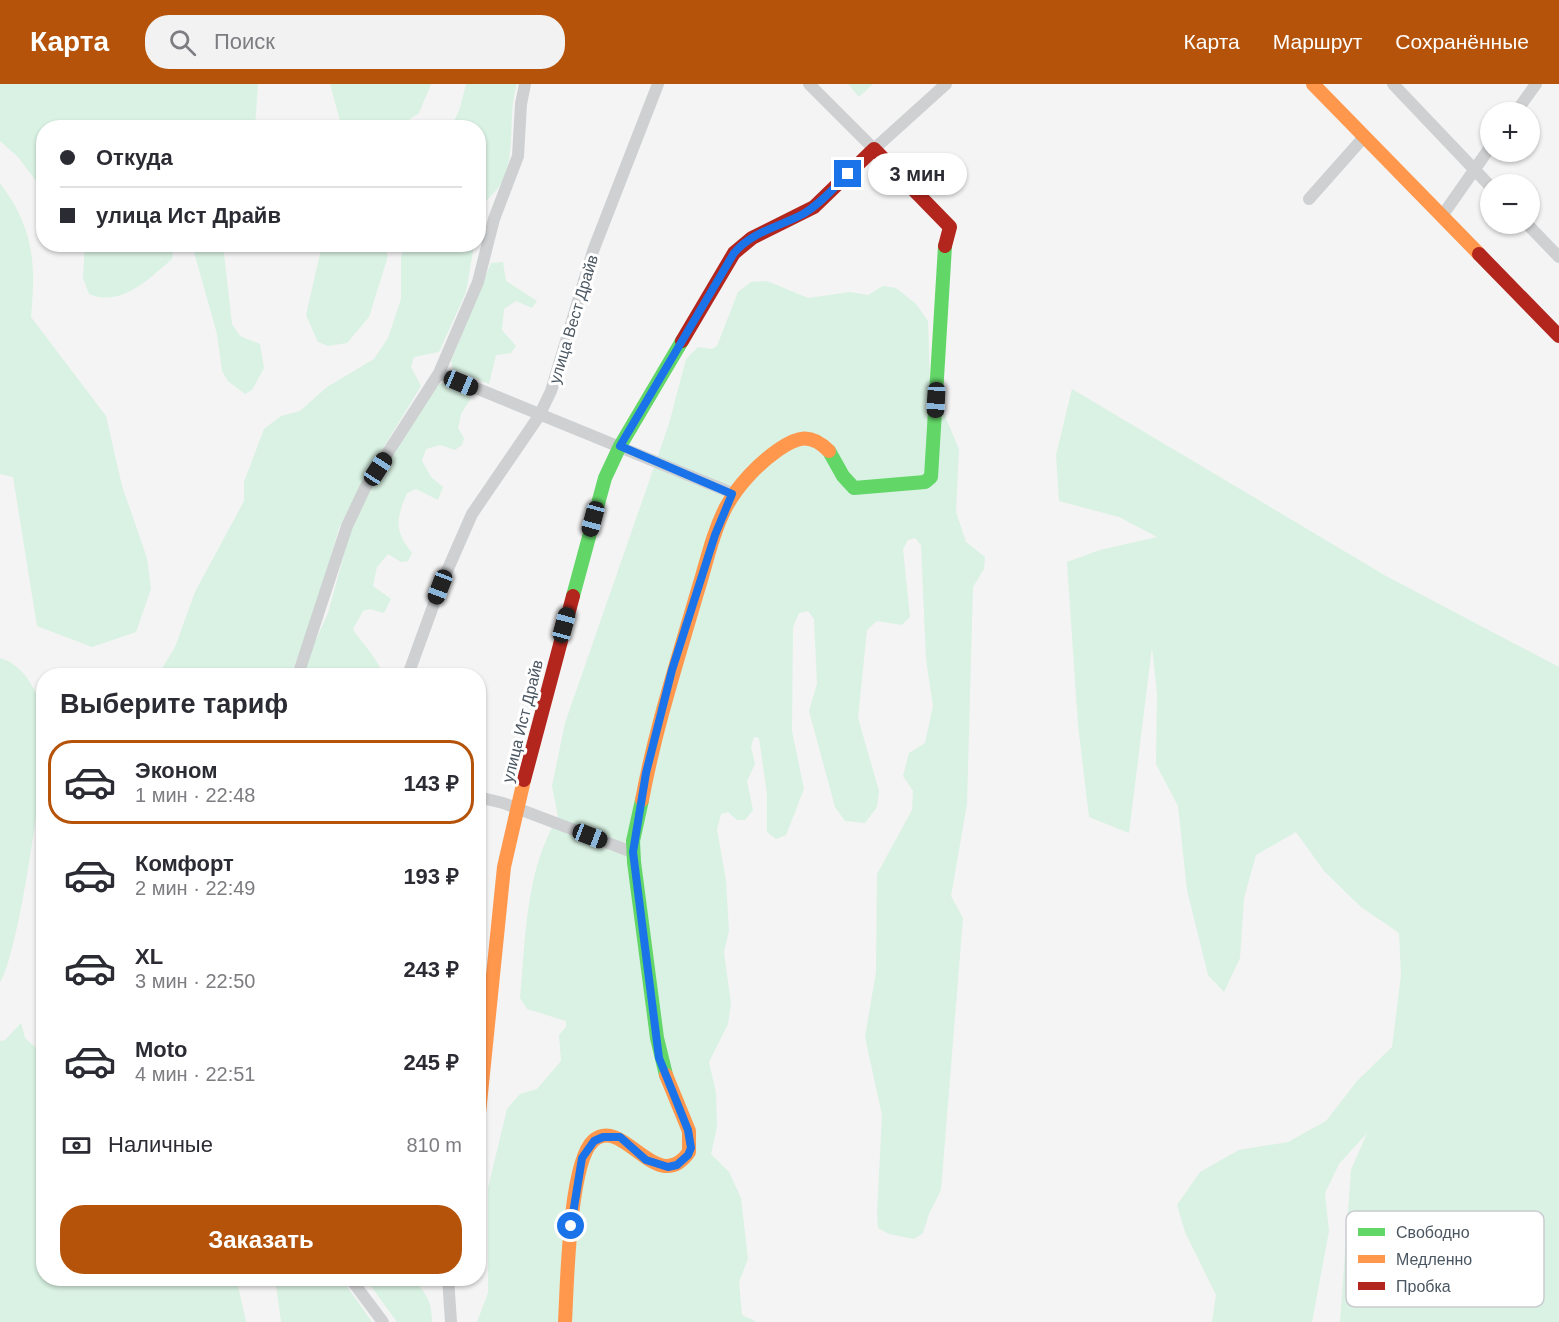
<!DOCTYPE html>
<html lang="ru">
<meta charset="utf-8">
<style>
:root{--surface:#fff;--page:#f2f2f3;--text:#2b2b33;--muted:#7c7c81;--line:#e1e1e2;--accent:#b45309}
body{margin:0;font-family:Helvetica,sans-serif;background:var(--page);color:var(--text);height:100vh;display:flex;flex-direction:column;font-size:22px;white-space:nowrap}
*{box-sizing:border-box;margin:0}
p{font-size:20px;color:var(--muted)}
.icon{flex:none;width:33px;height:33px;fill:none;stroke:currentColor;stroke-width:2;stroke-linecap:round;stroke-linejoin:round}
.map{position:relative;flex:1;overflow:hidden}
.side{position:absolute;left:36px;top:584px;width:450px;height:618px;display:flex;flex-direction:column;background:var(--surface);border-radius:24px;box-shadow:0 2px 4px #0004}
.side>*{flex:none}
.hud{position:absolute;left:36px;top:36px;width:450px;height:132px;border-radius:24px;box-shadow:0 2px 4px #0004;display:grid;align-content:center;height:132px;padding:0 24px;background:var(--surface)}
.fabs{position:absolute;left:1480px;top:18px;display:grid;gap:12px}
.fabs a{display:grid;place-items:center;width:60px;height:60px;border-radius:50%;background:var(--surface);box-shadow:0 2px 4px #0004;font-size:30px}
.end{position:absolute;width:27px;height:27px;margin:-14px;border:8px solid #1a73e8;background:#fff;box-shadow:0 0 0 3px #fff}
.from{border-radius:50%}
.bubble{position:absolute;height:42px;border-radius:21px;background:var(--surface);box-shadow:0 2px 4px #0004;font-size:20px;font-weight:700;line-height:42px;text-align:center}
.car{position:absolute;width:18px;height:36px;margin:-18px -9px;border-radius:8px;box-shadow:0 0 4px 2px #0007;background:linear-gradient(#222 24%,#8ab4d8 0 40%,#222 0 76%,#8ab4d8 0 86%,#222 0)}
.hud b{display:flex;align-items:center;gap:21px;height:57px;font-size:22px}
.hud b+b{border-top:2px solid var(--line)}
.hud i{width:15px;height:15px;background:var(--text)}
ul{padding:0;list-style:none}
li{display:flex;align-items:center;gap:18px;height:84px;margin:0 12px 9px;padding:0 12px;border:3px solid transparent;border-radius:24px}
li div{flex:1}
li b{display:block;font-size:22px}
li em{font-style:normal;font-weight:700}
li.active{border-color:var(--accent)}
li>.icon{width:54px;height:54px;stroke-width:1.5}
h2{padding:0 24px;font-size:27px;line-height:72px}
.pay{display:flex;align-items:center;gap:15px;height:66px;padding:0 24px;font-size:22px}
.pay p{margin-inline-start:auto}
.cta{display:flex;gap:12px;margin-top:auto;padding:12px 24px}
.cta a{flex:1;height:69px;border-radius:24px;background:var(--accent);color:#fff;font-size:24px;font-weight:700;line-height:69px;text-align:center}
header{display:flex;align-items:center;gap:36px;box-sizing:border-box;height:84px;padding:0 30px;background:var(--accent);color:#fff}
header strong{font-size:28px}
nav{display:flex;gap:33px;margin-inline-start:auto;font-size:21px}
.search{width:420px;height:54px;background:var(--page);display:flex;align-items:center;gap:15px;box-sizing:border-box;padding:0 21px;border-radius:24px;color:var(--muted);font-size:22px}
.map>svg:first-child{display:block}
.green{fill:#d9f2e3}
.lines{fill:none;stroke-linecap:round;stroke-linejoin:round}
.street{stroke:#ced0d2;stroke-width:12}
.fast{stroke:#63d668;stroke-width:14}
.slow{stroke:#ff974d;stroke-width:14}
.jam{stroke:#b3261e;stroke-width:14}
.route{stroke:#1a73e8;stroke-width:8}
.labels{text-anchor:middle;stroke-width:6;stroke-linejoin:round;paint-order:stroke}
.street-label{font-size:16px;fill:#4a5661;stroke:#fff}
.key{fill:#fff;stroke:#c9ccd0;stroke-width:1.5}
.key-label{font-size:16px;fill:#4a5661}
</style>
<header>
<strong>Карта</strong>
<div class="search"><svg class="icon" aria-label="search" viewBox="0 0 24 24"><circle cx="10" cy="10" r="6"/><path d="M15 15l6 6"/></svg>Поиск</div>
<nav><a>Карта</a><a>Маршрут</a><a>Сохранённые</a></nav>
</header>
<div class="map">
<svg width="1559" height="1238" viewBox="0 0 1559 1238">
<rect width="100%" height="100%" fill="#f4f4f4"/>
<!-- green -->
<path class="green" d="M0 0H258L255 43 44 44 43 101 36 97 18 73 0 57Z
M330 0H431L419 29 398 43 342 44Z
M466 0H517C507 31 517 68 502 98 495 111 481 117 479 132L478 44H451L460 24Z
M848 0H873L859 13Z
M0 99C34 145 36 178 31 233L106 332 122 402 147 474 151 505 136 548 92 563 37 542 13 393 0 390Z
M85 161V160L174 161 172 175C150 194 121 224 89 210L83 194Z
M192 161H223L232 240 240 252 260 260 264 284 252 306 245 310 228 297 222 287 217 250Z
M322 161H383L388 172 369 233 347 259 328 262 318 258 306 231Z
M405 161H474L466 208 439 268 414 273 411 283 421 302 360 402 339 444 316 523 291 591H158L175 563 195 508 244 417V398L264 345 281 332 300 327 327 303 374 275 388 254 401 215V173Z
M503 178 506 197 537 217 532 224 516 217 504 225 502 246 516 262 511 269 496 271 489 300 453 285 451 277 491 179Z
M767 197 808 214 850 208 868 211 883 202 896 204 916 220 928 237 930 297 959 365 956 428 966 458 985 473 984 485 973 503 967 720 951 812 963 834 941 1106 929 1130 923 1149 914 1155 889 1150 878 1144 877 1129 882 1031 865 953 876 888 877 790 912 726 913 707 903 692 909 669 925 659 933 622 926 575 921 461 915 454 908 456 903 465 910 533 902 541 877 537 867 546 858 634 879 707 877 723 865 739 845 737 835 723 809 627 817 600 814 535 808 527 799 529 793 543 792 647 804 705 786 751 776 755 767 748V710L759 654 754 653 751 663 755 680 747 697 753 726 745 736H737L728 728 721 730 717 745 726 797 729 847 724 868 731 920 728 940 709 978 716 1009 717 1042 711 1070 729 1088 741 1114 748 1175 739 1198 742 1231 757 1238H477L488 1209V1104L507 1025 520 1010 537 1005 561 977 559 951 566 943V937L527 925 520 914C526 853 525 787 558 733L552 702 565 639 669 340 686 275 698 263 712 265 717 262 738 208 751 198Z
M446 299 466 308 471 314 461 330 458 344 464 354 462 361 455 366 440 361 426 365 422 377 431 393 443 403 438 416 416 405 407 409C396 435 394 447 412 469L408 477 401 478 388 470 377 483 373 502 391 515 384 529 370 525 363 527 353 545C360 558 381 577 382 591H304L308 573 328 529 351 445 369 407 439 300Z
M1072 305 1386 492 1559 583V1238H1340L1351 1086 1367 1049 1339 1080 1325 1109 1329 1147 1312 1238H1212L1216 1211 1185 1148 1177 1121 1200 1088 1239 1066 1288 1058 1326 1037 1357 997 1392 963 1401 891 1399 849 1361 823 1324 787 1296 748 1256 771 1244 814 1240 874 1224 908 1208 891 1187 806 1178 722 1156 680 1157 610 1152 563 1129 749 1089 733 1078 641 1067 478 1100 466 1157 453 1119 433 1059 417 1056 371Z
M0 574C25 580 42 614 44 638 47 675 19 871 0 898Z
M21 939 25 954 43 970 44 1194H233L238 1202 246 1238H0V957L5 956Z
M280 1194H341L372 1238H281L276 1201Z
M365 1194H412C426 1208 432 1218 432 1238H397Z"/>
<g class="lines">
<!-- street -->
<path class="street" d="M809 0 874 65 946 0
M1393 0 1491 103
M1516 28 1536 0
M1309 115 1364 53
M1442 132 1491 62
M1527 140 1559 173
M439 289 732 409
M298 591 347 442 365 404 439 289 478 198 494 135 518 72 521 20 525 0
M408 591 440 503 472 430 539 332 551 307 593 167 658 0
M478 713 503 719 632 768
M350 1194 383 1238
M448 1194 451 1238"/>
<!-- fast -->
<path class="fast" d="M829 367 843 392 854 404 925 398 931 393 945 162
M573 512 605 394 620 362 682 257
M642 716 633 757 634 778 657 954 666 991"/>
<!-- slow -->
<path class="slow" d="M1313 0 1479 170
M642 716C655 646 677 578 697 509 706 481 712 450 726 423 738 401 758 380 778 366 798 352 811 349 829 367
M478 1039 504 783 524 696
M565 1238C567 1203 569 1079 593 1057 623 1030 657 1114 689 1068V1047L666 991"/>
<!-- jam -->
<path class="jam" d="M1479 170 1559 252
M682 257 734 169 752 154 814 123 874 65 950 143 945 162
M524 696 573 512"/>
</g>
<g class="lines">
<!-- route -->
<path class="route" d="M571 1142 582 1074 594 1057 603 1053H620L646 1076 668 1083 677 1081 688 1071 691 1064 688 1046 659 974 633 768 646 689 672 586 715 451 732 410 620 362 734 169C753 147 779 143 803 130 820 120 834 104 848 90"/>
</g>
<g class="labels">
<!-- street labels -->
<g class="street-label">
<text transform="translate(573 235) rotate(-73)" y="6">улица Вест Драйв</text>
<text transform="translate(522 637) rotate(-76)" y="6">улица Ист Драйв</text>
</g>
</g>
<!-- legend -->
<rect x="1346" y="1127" width="198" height="96" rx="9" class="key"/>
<rect x="1358" y="1144" width="27" height="8" fill="#63d668"/>
<rect x="1358" y="1171" width="27" height="8" fill="#ff974d"/>
<rect x="1358" y="1198" width="27" height="8" fill="#b3261e"/>
<g class="key-label">
<text x="1396" y="1154">Свободно</text>
<text x="1396" y="1181">Медленно</text>
<text x="1396" y="1208">Пробка</text>
</g>
</svg>
<div class="fabs">
<a>+</a>
<a>−</a>
</div>
<i class="end from" style="left:571px;top:1142px"></i>
<i class="end" style="left:848px;top:90px"></i>
<div class="bubble" style="left:868px;top:69px;width:99px">3 мин</div>
<i class="car" style="left:461px;top:299px;rotate:113deg"></i>
<i class="car" style="left:936px;top:316px;rotate:183deg"></i>
<i class="car" style="left:378px;top:385px;rotate:33deg"></i>
<i class="car" style="left:593px;top:435px;rotate:195deg"></i>
<i class="car" style="left:440px;top:503px;rotate:201deg"></i>
<i class="car" style="left:564px;top:541px;rotate:15deg"></i>
<i class="car" style="left:590px;top:752px;rotate:111deg"></i>
<div class="hud">
<b><i class="from"></i>Откуда</b>
<b><i></i>улица Ист Драйв</b>
</div>
<section class="side">
<h2>Выберите тариф</h2>
<ul>
<li class="active"><svg class="icon" aria-label="car" viewBox="0 0 24 24"><path d="M5 17H2v-5l4-1 3-4h7l3 4 3 1v5h-3M9 17h6M6 11h13"/><circle cx="7" cy="17" r="2"/><circle cx="17" cy="17" r="2"/></svg><div><b>Эконом</b><p>1 мин · 22:48</p></div><em>143 ₽</em></li>
<li><svg class="icon" aria-label="car" viewBox="0 0 24 24"><path d="M5 17H2v-5l4-1 3-4h7l3 4 3 1v5h-3M9 17h6M6 11h13"/><circle cx="7" cy="17" r="2"/><circle cx="17" cy="17" r="2"/></svg><div><b>Комфорт</b><p>2 мин · 22:49</p></div><em>193 ₽</em></li>
<li><svg class="icon" aria-label="car" viewBox="0 0 24 24"><path d="M5 17H2v-5l4-1 3-4h7l3 4 3 1v5h-3M9 17h6M6 11h13"/><circle cx="7" cy="17" r="2"/><circle cx="17" cy="17" r="2"/></svg><div><b>XL</b><p>3 мин · 22:50</p></div><em>243 ₽</em></li>
<li><svg class="icon" aria-label="car" viewBox="0 0 24 24"><path d="M5 17H2v-5l4-1 3-4h7l3 4 3 1v5h-3M9 17h6M6 11h13"/><circle cx="7" cy="17" r="2"/><circle cx="17" cy="17" r="2"/></svg><div><b>Moto</b><p>4 мин · 22:51</p></div><em>245 ₽</em></li>
</ul>
<div class="pay"><svg class="icon" aria-label="cash" viewBox="0 0 24 24"><path d="M3 7h18v10H3z"/><circle cx="12" cy="12" r="2"/></svg>Наличные<p>810 m</p></div>
<div class="cta"><a>Заказать</a></div>
</section>
</div>
